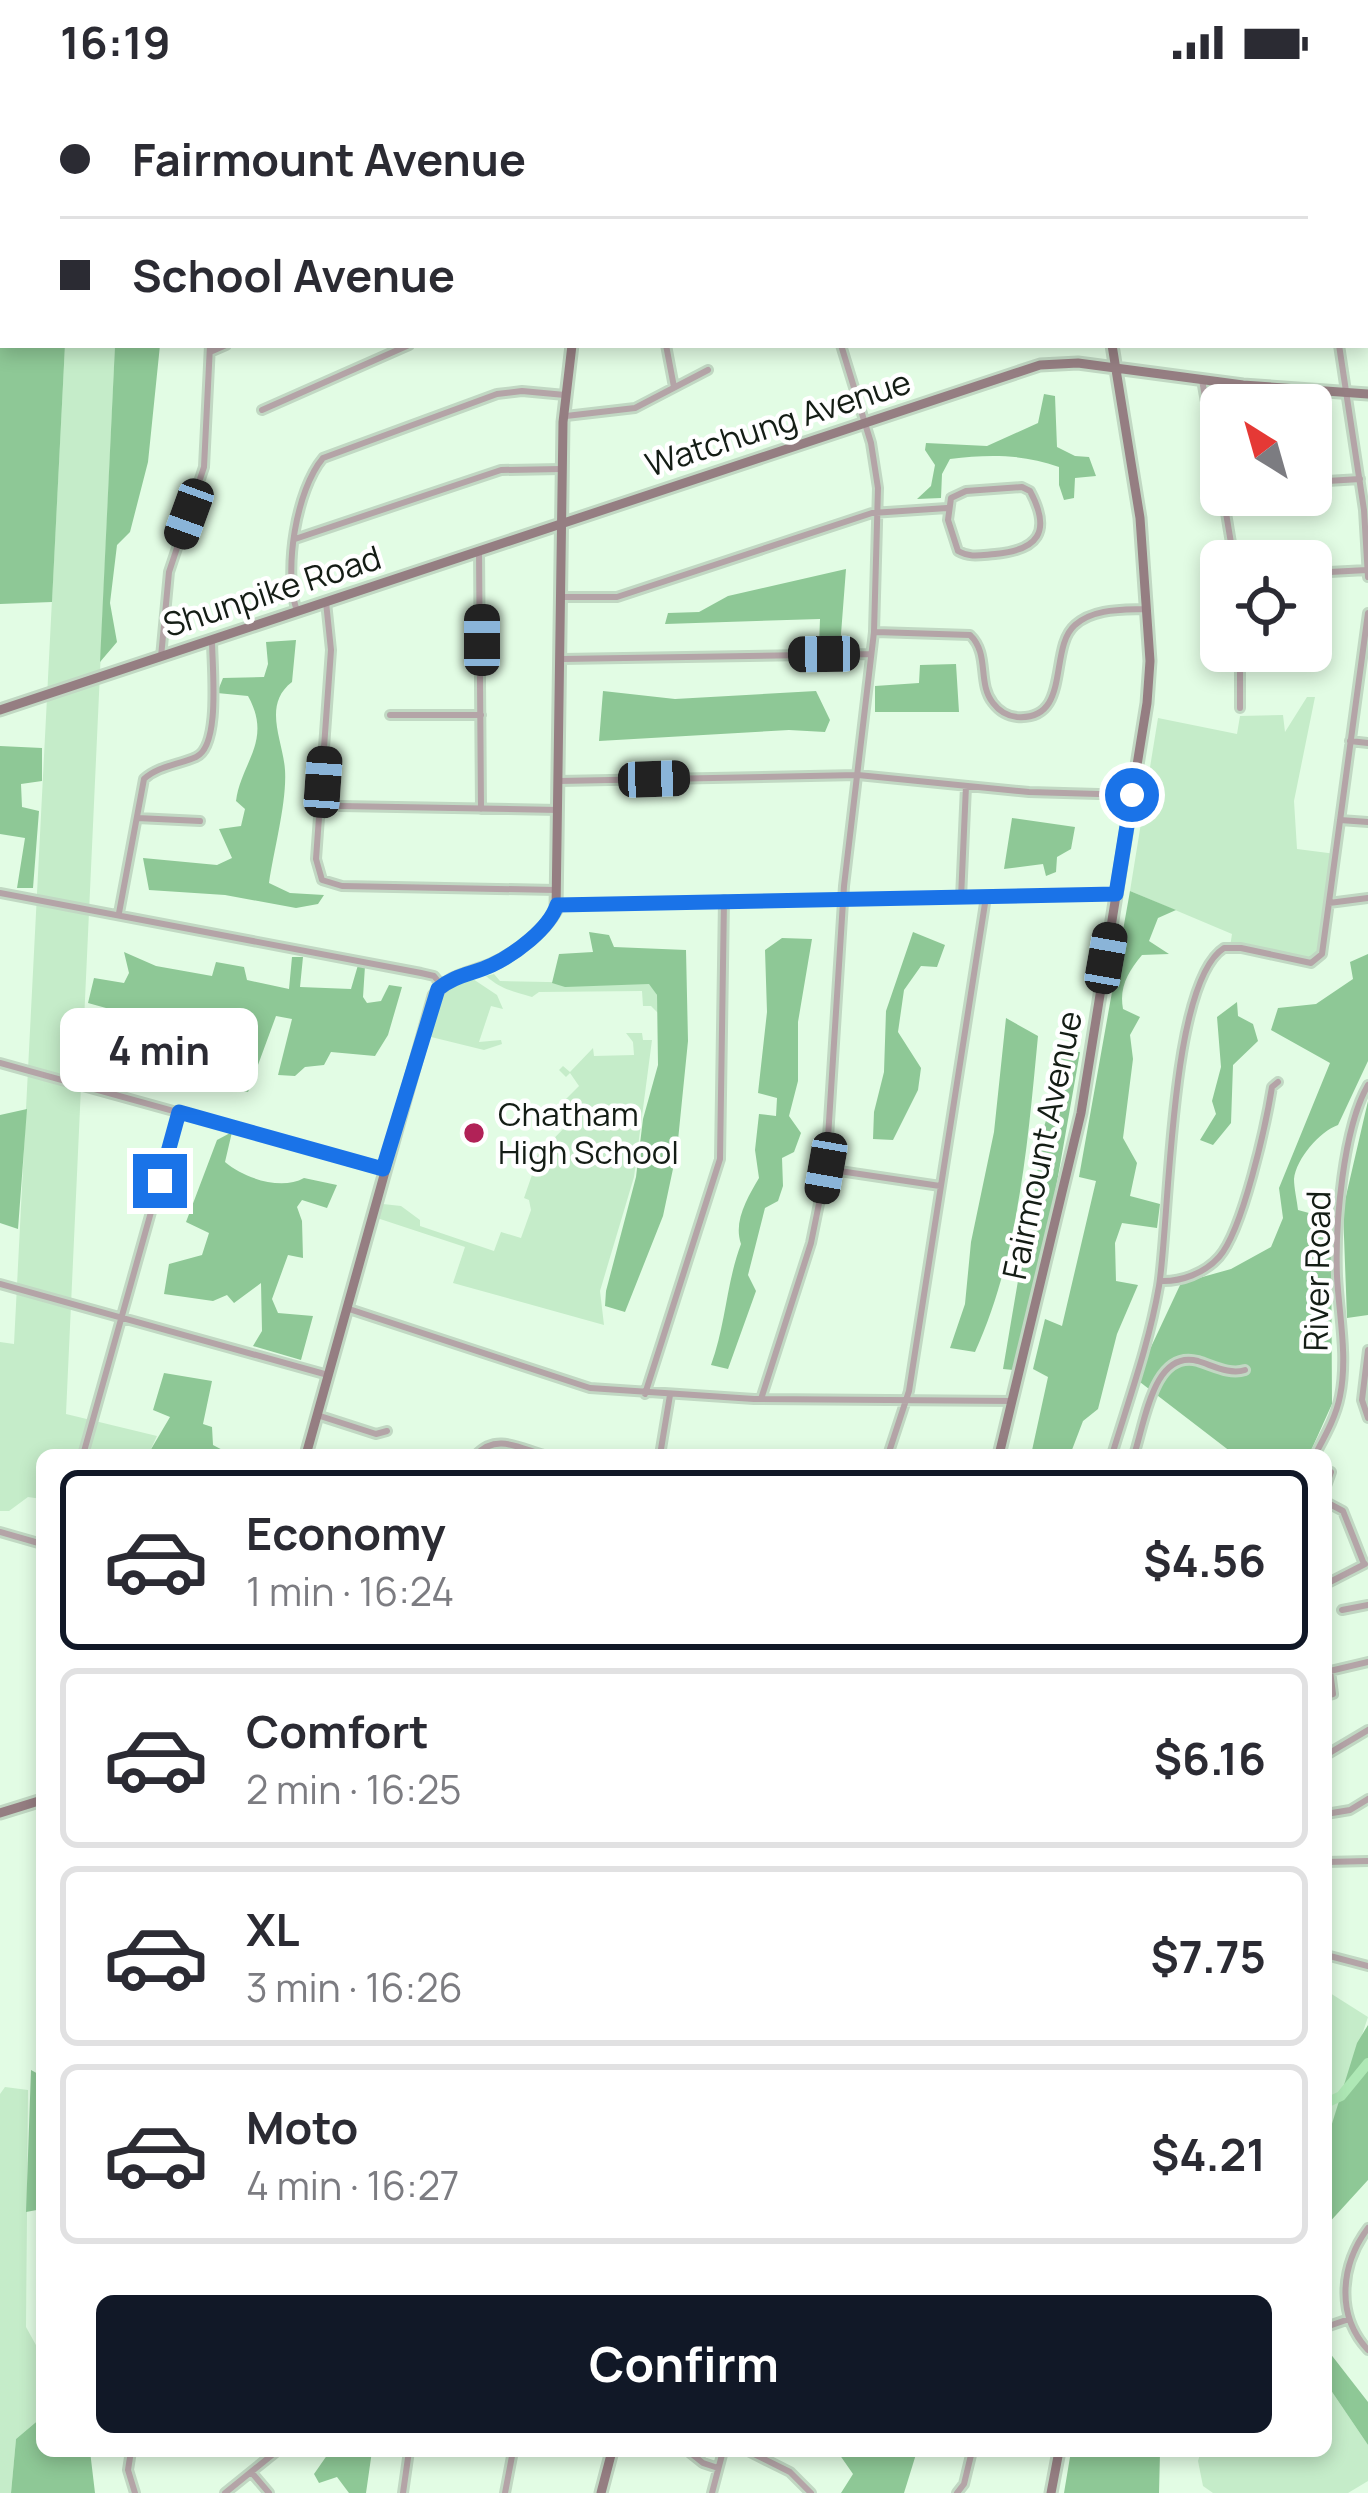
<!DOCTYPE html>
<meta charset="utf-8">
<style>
:root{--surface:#fff;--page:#f7f7f7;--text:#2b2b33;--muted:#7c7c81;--line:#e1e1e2;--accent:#111827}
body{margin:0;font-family:Manrope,sans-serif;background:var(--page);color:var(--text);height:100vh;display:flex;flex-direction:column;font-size:45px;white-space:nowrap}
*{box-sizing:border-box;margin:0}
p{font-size:39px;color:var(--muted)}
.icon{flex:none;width:66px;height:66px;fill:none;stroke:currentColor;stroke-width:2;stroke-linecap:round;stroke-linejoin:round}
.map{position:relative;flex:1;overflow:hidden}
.side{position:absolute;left:36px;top:1365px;width:1296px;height:1008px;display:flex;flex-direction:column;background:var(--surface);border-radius:18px;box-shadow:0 6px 18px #0003}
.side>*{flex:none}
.top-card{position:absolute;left:0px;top:0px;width:1368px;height:264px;box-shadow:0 6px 18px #0003;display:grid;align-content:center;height:264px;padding:0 60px;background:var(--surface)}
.needle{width:78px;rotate:323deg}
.fabs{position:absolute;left:1200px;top:300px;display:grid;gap:24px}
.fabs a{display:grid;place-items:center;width:132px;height:132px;border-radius:18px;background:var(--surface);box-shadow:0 6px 18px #0003;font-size:60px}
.end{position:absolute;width:54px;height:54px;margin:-27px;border:15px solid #1a73e8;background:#fff;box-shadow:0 0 0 6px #fff}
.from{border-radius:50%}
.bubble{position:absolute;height:84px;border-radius:18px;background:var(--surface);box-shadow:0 6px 18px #0003;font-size:39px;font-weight:700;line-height:84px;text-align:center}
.car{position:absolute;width:36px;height:72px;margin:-36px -18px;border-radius:15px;box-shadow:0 0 9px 3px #0007;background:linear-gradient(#222 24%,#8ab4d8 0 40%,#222 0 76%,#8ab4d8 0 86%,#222 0)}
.top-card b{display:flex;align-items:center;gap:42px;height:114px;font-size:45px}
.top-card b+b{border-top:3px solid var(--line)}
.top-card i{width:30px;height:30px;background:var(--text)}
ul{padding:21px 0 0;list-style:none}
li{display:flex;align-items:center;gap:36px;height:180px;margin:0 24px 18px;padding:0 36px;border:6px solid var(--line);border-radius:18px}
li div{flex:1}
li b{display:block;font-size:45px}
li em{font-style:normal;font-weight:700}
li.current{border-color:var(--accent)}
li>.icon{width:108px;height:108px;stroke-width:1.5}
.button{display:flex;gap:24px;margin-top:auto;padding:24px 60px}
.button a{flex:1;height:138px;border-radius:18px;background:var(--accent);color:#fff;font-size:48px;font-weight:700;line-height:138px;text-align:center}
.status{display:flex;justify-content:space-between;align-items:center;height:84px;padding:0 60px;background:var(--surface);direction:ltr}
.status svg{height:33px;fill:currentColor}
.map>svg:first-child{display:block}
.green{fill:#c5ecc9}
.forest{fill:#8ec896}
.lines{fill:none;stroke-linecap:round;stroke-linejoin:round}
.river{stroke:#aee8b5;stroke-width:10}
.street-casing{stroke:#c1d8c3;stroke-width:12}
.secondary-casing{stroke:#c1d8c3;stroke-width:15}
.street{stroke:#b4a4a7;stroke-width:6}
.secondary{stroke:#957e82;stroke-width:9}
.rail{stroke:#29342a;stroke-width:3;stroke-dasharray:24 12;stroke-linecap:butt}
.route{stroke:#1a73e8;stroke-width:15}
.poi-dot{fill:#b12257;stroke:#fff;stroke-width:4.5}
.labels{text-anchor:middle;stroke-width:9;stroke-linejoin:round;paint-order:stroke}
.street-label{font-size:33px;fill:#141d15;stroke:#fff}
.poi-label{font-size:33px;fill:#141d15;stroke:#fff;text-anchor:start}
</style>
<div class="status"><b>16:19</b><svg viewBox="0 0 49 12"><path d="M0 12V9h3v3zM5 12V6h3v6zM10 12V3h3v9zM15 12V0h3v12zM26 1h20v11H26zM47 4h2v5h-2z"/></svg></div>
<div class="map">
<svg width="1368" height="2409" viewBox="0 0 1368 2409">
<rect width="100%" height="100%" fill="#e2fce4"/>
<!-- green -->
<path class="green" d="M65 261H115L66 1330 157 1352 150 1367 165 1371H42V1415L28 1413 9 1427H0V1258L14 1260Z
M1307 613H1315L1294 717 1297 765 1336 770 1323 869 1309 879 1230 863 1232 850 1130 807 1158 634 1237 650 1240 632 1283 631 1285 648Z
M494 890 500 897 650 900 657 911 658 929 651 922H643L642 907 539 908 532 913C513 907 502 906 486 892Z
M473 895 497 911 503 925 491 922 479 958 501 956 502 960 484 966 427 952C435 913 436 908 473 895Z
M626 949H642L643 956H652L634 1093 600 1207 604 1241 453 1199 465 1163 377 1134 383 1120 401 1122 420 1136V1142L494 1167 501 1148 521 1154 531 1126 529 1116 524 1114 533 1088 538 1090 540 1084 536 1081 537 1072 565 1043 550 1027 555 1022 563 1028V1018L579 1002 570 989 566 993 559 986 563 982 570 988 593 964 594 972 634 971 633 958Z
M1330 1909 1368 1933 1326 2059Z
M5 2003 28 2006 26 2243 42 2272 38 2301 42 2333 16 2355 11 2409H0V2010Z
M1326 2299 1368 2361V2397L1348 2409H1213L1203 2402 1198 2377 1201 2367H1326Z"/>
<!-- forest -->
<path class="forest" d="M0 98 3 261H65L52 518 0 520Z
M115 261H160L148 378 130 448 117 461 110 519 117 558 100 578Z
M1044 310 1055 312 1057 363 1075 372 1089 373 1096 392 1075 394 1074 414 1064 416 1059 401V383C1022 370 989 370 950 375L942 390 941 414 917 415 931 402 935 381 925 366 926 359 987 362 1038 339Z
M846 485 840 563 819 562 820 535 665 540 668 529 699 528 728 512Z
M296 556 292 598C262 621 283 656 285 686 287 718 274 765 269 799L290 809 324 811 318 820 296 824 225 811 149 806 143 774 217 781 232 774 219 745 241 742 245 725 236 717C241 678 273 657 248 612L217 609 223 594 264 593 268 580 266 558Z
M956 580 959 628H875V602L919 599 920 581Z
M603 607 675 615 816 607 830 636 825 648 789 646 599 657Z
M0 662 42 664V697L21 700 22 723 39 727 33 804H17L25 754 0 750Z
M1012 734 1075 743 1071 765 1057 773 1056 788 1046 792 1043 780 1004 785Z
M1130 807 1176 826 1158 834 1149 857 1169 870 1142 871C1128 888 1119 903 1123 925L1140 933 1130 951 1133 975 1123 1054 1137 1079 1130 1112 1160 1120 1157 1144 1122 1139 1115 1159 1116 1197 1138 1201 1117 1250 1098 1325 1083 1337 1070 1371H1031L1048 1293 1033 1285 1045 1235 1062 1242 1096 1097 1079 1093Z
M589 848 609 851 614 863 686 866 688 957 677 1066 663 1132 625 1228 605 1222 606 1207 636 1093 643 1035 658 981 657 911 649 900 565 903 552 899 559 870 593 868Z
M913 848 945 861 937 883 921 882 904 906 898 948 921 984 918 1006 893 1056 873 1055 874 1028 884 988 886 927Z
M782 854 812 855 798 938V997L789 1032 801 1049 794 1068 782 1074 783 1102 778 1117 765 1124 748 1191 756 1207 728 1285 711 1281C726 1240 726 1200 741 1160 733 1137 748 1113 759 1094L755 1066 759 1030 776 1032 777 1014 758 1009 767 928 765 866Z
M124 868 156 882 212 892 216 878 244 883 247 896 289 905 292 873H303L300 903 351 905 358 881 365 882 363 913 367 919 381 917 389 901 402 903 388 951 375 972 331 968 324 981 305 983 295 992 278 991 292 935 276 932 248 1008 221 1002 214 966 187 970 177 995 151 989 157 965 134 961 106 965 93 998 84 995 86 945 105 944 106 924 88 919 94 894 124 899 129 889Z
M1368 870V977L1338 1041C1320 1047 1296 1075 1294 1095 1294 1104 1297 1116 1298 1126L1331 1135 1332 1320 1309 1371H1235L1136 1295 1181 1199 1231 1185 1271 1163 1283 1134 1279 1104 1330 979 1271 946 1278 924 1316 920 1353 895 1350 878Z
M1237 918 1238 932 1253 940 1258 957 1233 981 1231 1039 1213 1061 1200 1056 1216 1030 1212 1017 1221 983 1217 933Z
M1006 934 1038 952C1028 1056 1019 1171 975 1268L950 1264 965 1220 971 1158 994 1048Z
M1080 968 1051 1132 1013 1286 1003 1285 1021 1179 1033 1178 1036 1161 1029 1155 1042 1049 1053 1015 1058 969Z
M1368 1017V1231L1347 1234 1343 1125Z
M27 1025 18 1145 0 1139V1031Z
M232 1048 225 1078C244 1094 281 1107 304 1094L337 1101 327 1124 302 1116 297 1123 302 1137 303 1174 288 1171 272 1215 278 1229 313 1232 301 1276 253 1262 262 1247 261 1199 234 1219 227 1211 213 1217 164 1210 169 1180 202 1171 209 1149 186 1138 217 1056Z
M164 1289 212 1297 203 1340 212 1343 213 1361 232 1371H165L150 1367 170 1333 153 1326Z
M1368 1941V2096L1326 2142V2059L1357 1959Z
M31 1986 42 1992 39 2037 42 2125 26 2128Z
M1326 2264 1368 2318V2361L1326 2299Z
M42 2333V2367H90L95 2409H11L16 2355Z
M330 2367H372L366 2409H349L337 2393 319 2399 314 2390Z
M837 2367H917L904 2409H841L853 2390Z
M1071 2367H1164L1160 2369 1159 2409H1064Z"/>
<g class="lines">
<!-- river -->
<path class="river" d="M1326 2019 1341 2012 1368 1979"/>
<defs>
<path id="street" d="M585 0 586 3
M751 0 752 3
M854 0 855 3
M1201 0 1202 3
M1291 0 1292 3
M312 3 324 0
M726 3 733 0
M0 68H3
M1365 110H1368
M1365 216H1368
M666 261 674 303
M1339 261 1364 426 1368 493
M210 268 226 261
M1202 296 1221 401
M262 326 409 261
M566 332 635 324 708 286
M1311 398 1360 395
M1022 403 1030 407C1052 448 1038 466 995 470 981 471 970 474 958 467L948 436 951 414 966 407Z
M1223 411 1234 477
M295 455 501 386 561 385
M479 466 481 725
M1311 489 1367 486
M560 513H617L872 429 947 424
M326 518 331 566 316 775 322 796 342 802 555 806
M297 527C283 488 296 406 323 374L497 310 522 307 565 311
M876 548 970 551C990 570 977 599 993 619 999 627 1007 632 1017 633 1072 637 1048 564 1075 541 1094 524 1123 526 1146 525
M161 573 169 488 204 383 210 261
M562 575 870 570
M1240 624V567
M390 631H481
M1350 657 1368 659
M559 697 858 691 1029 708 1133 711
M340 722 558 726
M137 734 200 737
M1340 736 1368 738
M0 809 421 889 434 892 442 902
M961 814 966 702
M1329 819 1368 814
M557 821 1116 810
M119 829 144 695C158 682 178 681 196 673 221 662 212 582 212 556
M0 979 383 1085
M826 1085 940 1102
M1160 1197C1181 1198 1205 1189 1219 1173 1243 1146 1266 1040 1272 1003L1278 998
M0 1200 328 1291
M346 1224 590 1304 754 1315 1013 1317
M1368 1266 1362 1316 1368 1334
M645 1310 720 1075 724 816
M761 1315 811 1159 826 1085 844 802 874 548 878 404 871 359 841 261
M317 1331 376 1350 387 1347
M83 1371 179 1028
M476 1371C496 1349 519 1364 544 1371
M660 1371 670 1311
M888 1371 909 1307 986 813
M1112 1371C1129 1315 1149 1260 1159 1202 1170 1134 1169 899 1224 864H1241L1311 879 1322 870 1368 529
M1134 1371C1145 1339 1153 1265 1198 1277 1214 1282 1230 1291 1245 1286
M1315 1371C1325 1352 1336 1333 1340 1312 1348 1273 1339 1231 1337 1192 1335 1141 1343 1044 1368 1001
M1326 1402 1331 1388
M1326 1418 1343 1427 1364 1480
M0 1448 42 1460
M1326 1500 1365 1480
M1342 1526 1368 1521
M1326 1612 1333 1610 1330 1587 1368 1578
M1326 1671 1368 1646
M1326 1730 1350 1726 1368 1715
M1326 1778 1368 1777
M1326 1871 1368 1882
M1368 2144C1341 2180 1335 2231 1368 2266
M1326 2243 1349 2235
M131 2367 128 2386 135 2409
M688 2367 703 2379 718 2384
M748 2367 790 2388 811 2409
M252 2389 269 2409
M225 2409 277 2367
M403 2409 409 2367
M505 2409 513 2367
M712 2409 723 2367
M957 2409 964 2400 972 2367"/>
<path id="secondary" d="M506 0 507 3
M1074 0 1075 3
M0 626 1040 281 1078 279 1243 301 1368 310
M306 1371 434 912C448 891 469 890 491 881 514 871 544 848 556 826L563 338 572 261
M999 1371 1081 1029 1147 619 1150 577 1140 434 1112 261
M0 1729 42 1716
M601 2409 612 2367
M1051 2409 1059 2367"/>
</defs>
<!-- street casing -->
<use href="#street" class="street-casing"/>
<!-- secondary casing -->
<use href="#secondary" class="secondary-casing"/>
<!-- street -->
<use href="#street" class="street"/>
<!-- secondary -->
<use href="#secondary" class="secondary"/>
<!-- rail -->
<path class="rail" d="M80 3 97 0
M0 15H3"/>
</g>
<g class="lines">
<!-- route -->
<path class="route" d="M160 1097 179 1028 383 1085 438 905C455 891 473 890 492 881 515 870 549 845 557 821L1116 810 1132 711"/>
</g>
<!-- markers -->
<circle class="poi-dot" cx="474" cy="1049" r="12"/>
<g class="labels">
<!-- street labels -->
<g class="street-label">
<text transform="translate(778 339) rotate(-18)" y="12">Watchung Avenue</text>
<text transform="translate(272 507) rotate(-18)" y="12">Shunpike Road</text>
<text transform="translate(1042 1061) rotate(-78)" y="12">Fairmount Avenue</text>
<text transform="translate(1317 1187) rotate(-89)" y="12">River Road</text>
</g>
<!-- poi labels -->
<g class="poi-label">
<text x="498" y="1042">Chatham<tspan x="498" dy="38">High School</tspan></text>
</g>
</g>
</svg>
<div class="fabs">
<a><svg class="needle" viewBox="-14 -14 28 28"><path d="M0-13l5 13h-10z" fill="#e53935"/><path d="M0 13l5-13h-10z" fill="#7c7c81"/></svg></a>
<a><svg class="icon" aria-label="locate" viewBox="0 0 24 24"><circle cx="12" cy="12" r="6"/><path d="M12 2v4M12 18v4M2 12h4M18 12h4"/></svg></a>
</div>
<i class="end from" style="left:1132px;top:711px"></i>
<i class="end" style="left:160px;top:1097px"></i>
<div class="bubble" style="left:60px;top:924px;width:198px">4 min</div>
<i class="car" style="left:189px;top:430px;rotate:200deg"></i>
<i class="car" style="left:482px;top:556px;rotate:0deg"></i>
<i class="car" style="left:824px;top:570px;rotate:269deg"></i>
<i class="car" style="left:654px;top:695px;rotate:88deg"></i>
<i class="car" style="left:323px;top:698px;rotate:4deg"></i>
<i class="car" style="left:1106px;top:874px;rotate:10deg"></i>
<i class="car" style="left:826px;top:1084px;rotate:190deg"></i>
<div class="top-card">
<b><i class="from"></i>Fairmount Avenue</b>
<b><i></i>School Avenue</b>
</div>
<section class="side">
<ul>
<li class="current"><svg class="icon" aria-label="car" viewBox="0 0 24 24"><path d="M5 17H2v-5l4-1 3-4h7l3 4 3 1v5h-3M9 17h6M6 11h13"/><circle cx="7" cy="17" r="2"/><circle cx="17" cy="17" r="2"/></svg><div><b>Economy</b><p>1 min · 16:24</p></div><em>$4.56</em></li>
<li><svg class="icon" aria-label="car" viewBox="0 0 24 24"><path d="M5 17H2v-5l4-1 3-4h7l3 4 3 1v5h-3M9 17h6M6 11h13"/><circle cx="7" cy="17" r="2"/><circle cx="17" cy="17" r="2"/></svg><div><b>Comfort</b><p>2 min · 16:25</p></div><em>$6.16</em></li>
<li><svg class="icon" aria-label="car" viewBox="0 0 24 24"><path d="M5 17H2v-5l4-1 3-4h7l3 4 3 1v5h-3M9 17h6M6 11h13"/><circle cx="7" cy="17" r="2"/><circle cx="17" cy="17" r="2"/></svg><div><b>XL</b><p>3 min · 16:26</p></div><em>$7.75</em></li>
<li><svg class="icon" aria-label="car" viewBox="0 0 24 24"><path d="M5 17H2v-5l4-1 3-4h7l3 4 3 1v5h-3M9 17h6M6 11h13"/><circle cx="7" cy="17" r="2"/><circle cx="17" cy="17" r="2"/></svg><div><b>Moto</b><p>4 min · 16:27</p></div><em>$4.21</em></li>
</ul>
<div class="button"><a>Confirm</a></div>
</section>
</div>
